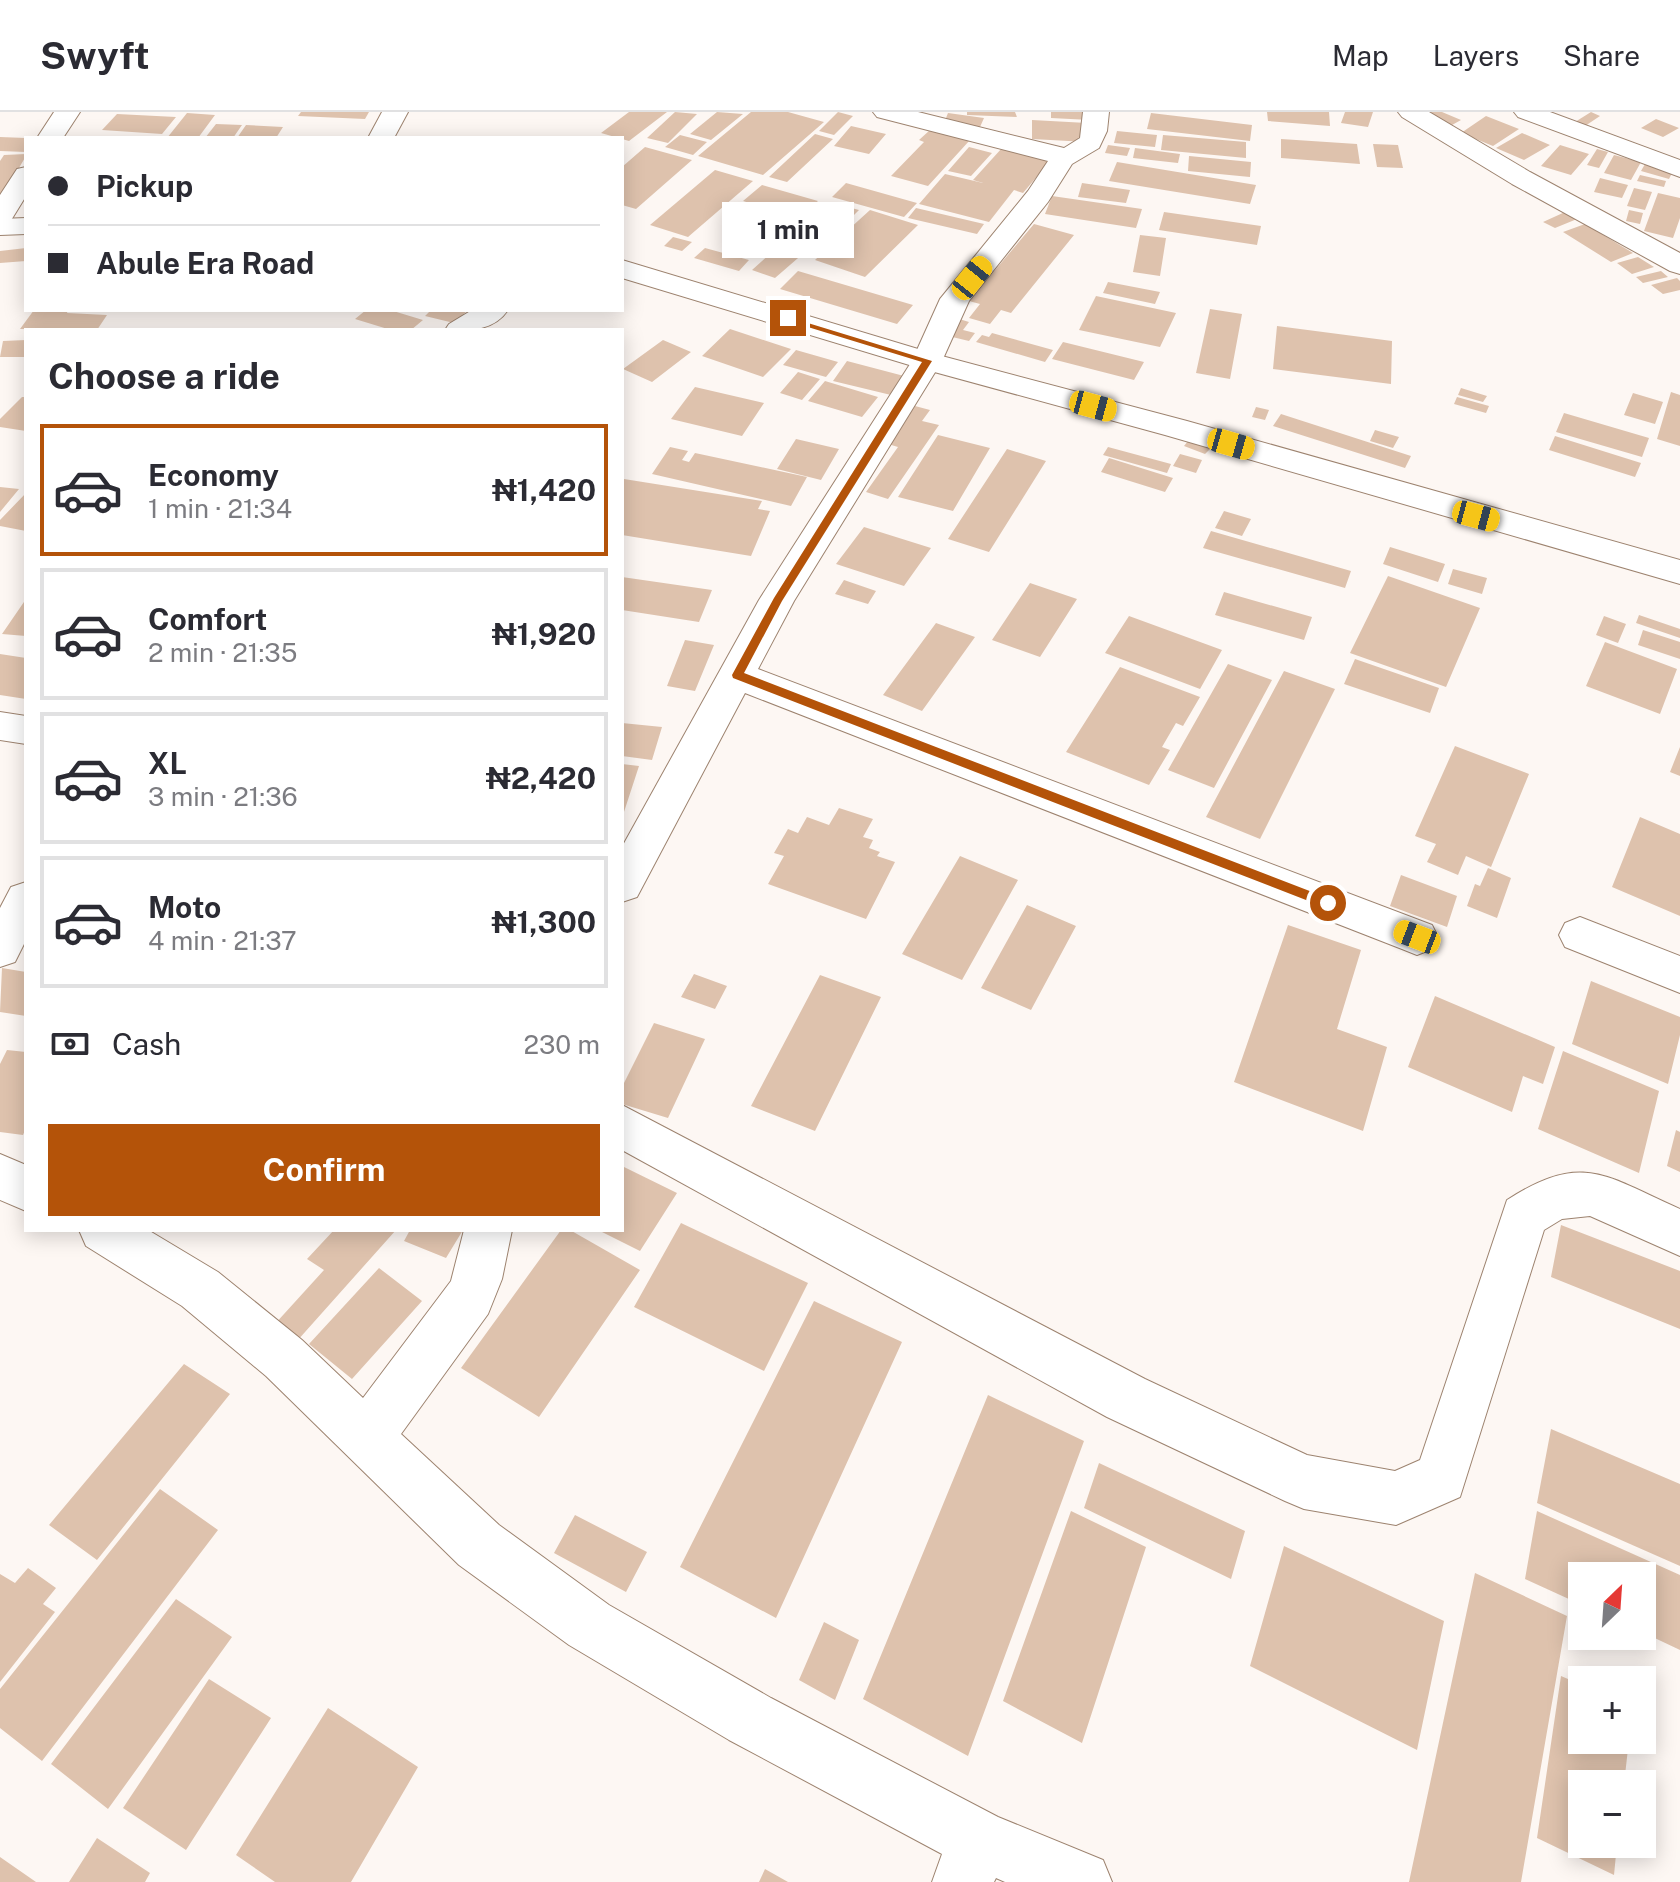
<!DOCTYPE html>
<meta charset="utf-8">
<style>
:root{--surface:#fff;--page:#f2f2f3;--text:#2b2b33;--muted:#7c7c81;--line:#e1e1e2;--accent:#b45309}
body{margin:0;font-family:"Public Sans",sans-serif;background:var(--page);color:var(--text);height:100vh;display:flex;flex-direction:column;font-size:30px;white-space:nowrap}
*{box-sizing:border-box;margin:0}
p{font-size:26px;color:var(--muted)}
.icon{flex:none;width:44px;height:44px;fill:none;stroke:currentColor;stroke-width:2;stroke-linecap:round;stroke-linejoin:round}
.map{position:relative;flex:1;overflow:hidden}
.drawer{position:absolute;left:24px;top:216px;width:600px;height:904px;display:flex;flex-direction:column;background:var(--surface);border-radius:0px;box-shadow:0 4px 20px #0003}
.drawer>*{flex:none}
.guide{position:absolute;left:24px;top:24px;width:600px;height:176px;border-radius:0px;box-shadow:0 4px 20px #0003;display:grid;align-content:center;height:176px;padding:0 24px;background:var(--surface)}
.needle{width:52px;rotate:25deg}
.fabs{position:absolute;left:1568px;top:1450px;display:grid;gap:16px}
.fabs a{display:grid;place-items:center;width:88px;height:88px;border-radius:0px;background:var(--surface);box-shadow:0 4px 20px #0003;font-size:40px}
.end{position:absolute;width:36px;height:36px;margin:-18px;border:10px solid #b45309;background:#fff;box-shadow:0 0 0 4px #fff}
.from{border-radius:50%}
.bubble{position:absolute;height:56px;border-radius:0px;background:var(--surface);box-shadow:0 4px 20px #0003;font-size:26px;font-weight:700;line-height:56px;text-align:center}
.car{position:absolute;width:24px;height:48px;margin:-24px -12px;border-radius:10px;box-shadow:0 0 6px 2px #0007;background:linear-gradient(#f5c518 24%,#345 0 40%,#f5c518 0 76%,#345 0 86%,#f5c518 0)}
.guide b{display:flex;align-items:center;gap:28px;height:76px;font-size:30px}
.guide b+b{border-top:2px solid var(--line)}
.guide i{width:20px;height:20px;background:var(--text)}
ul{padding:0;list-style:none}
li{display:flex;align-items:center;gap:24px;height:132px;margin:0 16px 12px;padding:0 8px;border:4px solid var(--line);border-radius:0px}
li div{flex:1}
li b{display:block;font-size:30px}
li em{font-style:normal;font-weight:700}
li.selected{border-color:var(--accent)}
li>.icon{width:72px;height:72px;stroke-width:1.5}
h2{padding:0 24px;font-size:36px;line-height:96px}
.pay{display:flex;align-items:center;gap:20px;height:88px;padding:0 24px;font-size:30px}
.pay p{margin-inline-start:auto}
.button{display:flex;gap:16px;margin-top:auto;padding:16px 24px}
.button a{flex:1;height:92px;border-radius:0px;background:var(--accent);color:#fff;font-size:32px;font-weight:700;line-height:92px;text-align:center}
header{display:flex;align-items:center;gap:48px;box-sizing:border-box;height:112px;padding:0 40px;background:var(--surface);border-bottom:2px solid var(--line)}
header strong{font-size:38px}
nav{display:flex;gap:44px;margin-inline-start:auto;font-size:28px}
.map>svg:first-child{display:block}
.building{fill:#dec2ad}
.lines{fill:none;stroke-linecap:round;stroke-linejoin:round}
.minor-casing{stroke:#9d836f;stroke-width:2}
.tertiary-casing{stroke:#9d836f;stroke-width:2}
.minor{fill:#fff;fill-rule:evenodd}
.tertiary{fill:#fff;fill-rule:evenodd}
.route{fill:#b45309}
</style>
<header>
<strong>Swyft</strong>
<nav><a>Map</a><a>Layers</a><a>Share</a></nav>
</header>
<div class="map">
<svg width="1680" height="1770" viewBox="0 0 1680 1770">
<rect width="100%" height="100%" fill="#fdf7f3"/>
<!-- building -->
<path class="building" d="M301 0H369L365 7 298 4Z
M629 0H667L629 29 601 21Z
M675 0 697 2 668 31 647 26Z
M717 0 743 2 711 28 690 22Z
M751 0H788L824 10 763 63 698 44Z
M838 0 853 4 834 23 819 19Z
M967 0H1015L1017 5 967 3Z
M1051 0H1090V8L1051 6Z
M1267 0H1329L1330 14 1268 9Z
M1345 0H1373L1368 15 1341 11Z
M1432 0H1442L1461 8 1452 13 1428 2Z
M1591 0 1600 4 1585 14 1575 10Z
M187 1 215 3 198 26H167Z
M948 1 984 6 980 15 944 11Z
M1151 1 1252 13 1250 29 1147 17Z
M117 2 176 5 162 22 102 18Z
M1486 4 1519 17 1493 34 1461 21Z
M1656 7 1679 16 1663 25 1641 16Z
M1032 8 1087 11V30L1032 27Z
M216 12 242 13 233 26H205Z
M246 13 283 15 276 26H237Z
M851 14 886 22 869 42 834 34Z
M930 18 970 28 928 74 891 64 924 30 919 28Z
M1117 19 1157 23 1155 35 1114 31Z
M1522 21 1550 33 1524 48 1496 36Z
M815 22 833 27 787 70 769 65Z
M680 23 707 30 693 43 665 35Z
M1163 23 1246 30V46L1161 38Z
M0 25 26 26V40L0 39Z
M1281 27 1357 32 1360 52 1281 46Z
M1373 32 1398 33 1403 56 1377 55Z
M1108 33 1130 36 1127 44 1105 41Z
M1560 33 1589 42 1571 63 1541 54Z
M645 35 692 48 636 97 622 93V55Z
M969 35 992 41 971 64 948 59Z
M1002 36 1050 49 1023 81 1014 78 989 110 919 92 945 62 983 71 973 68Z
M1135 36 1180 42 1178 51 1133 46Z
M1597 37 1608 40 1599 56 1587 53Z
M26 42V44L0 88V49L4 43Z
M1614 43 1641 50 1631 68 1604 61Z
M1189 44 1251 50 1250 65 1188 59Z
M1117 50 1256 73 1250 92 1109 69Z
M1645 52 1673 59 1669 67 1641 59Z
M715 58 753 69 688 125 650 113Z
M1640 63 1666 69 1664 75 1637 69Z
M1600 66 1628 73 1622 86 1594 80Z
M846 71 917 91 904 105 832 85Z
M1082 71 1130 78 1126 91 1078 85Z
M762 73 818 89 799 106 743 89Z
M1634 76 1652 80 1645 98 1627 94Z
M1658 81 1680 86V106L1673 126 1644 119Z
M1052 84 1142 97 1136 116 1045 102Z
M829 90 859 98 817 140 786 130Z
M916 96 984 112 977 122 908 106Z
M870 98 918 113 865 165 815 148Z
M1629 98 1643 101 1640 112 1626 109Z
M1164 100 1261 114 1257 133 1159 118Z
M1565 100 1577 107 1555 116 1543 110Z
M1034 112 1074 123 1011 201 1001 198 990 212 969 206 980 192 969 189Z
M1585 112 1633 141 1611 150 1563 120Z
M1140 123 1166 126 1160 164 1133 160Z
M673 125 692 130 682 139 664 134Z
M781 132 805 140 775 166 752 158Z
M26 136V149L0 151V139Z
M705 136 749 148 739 159 694 146Z
M1638 145 1654 155 1632 162 1617 151Z
M798 159 913 193 897 212 780 177Z
M1661 159 1668 165 1643 171 1636 165Z
M1677 166 1680 169V178L1663 182 1651 173Z
M1108 170 1160 180 1155 192 1103 181Z
M1096 184 1176 201 1160 235 1079 218Z
M1210 197 1242 202 1230 267 1196 261Z
M34 198H68L67 201 107 203 97 218 20 217Z
M366 198H390L423 208 411 218H391L355 207Z
M431 198H468L454 211 425 204Z
M956 206 969 210 963 218 975 221 969 229 944 223Z
M1277 214 1392 229 1391 272 1273 257Z
M730 217 791 237 763 265 702 244Z
M992 221 1053 238 1045 250 976 230 982 223 989 225Z
M26 228V245H0L3 229Z
M663 228 691 240 652 270 623 257Z
M1063 230 1144 250 1134 268 1052 247Z
M796 238 838 250 826 265 783 253Z
M847 249 904 264 891 283 833 269Z
M798 260 820 267 802 288 780 281Z
M825 269 878 285 862 305 808 289Z
M695 275 764 291 742 324 671 307Z
M1461 276 1487 284 1483 290 1458 283Z
M1671 280 1680 283V334L1657 327Z
M1633 281 1663 290 1655 312 1624 303Z
M22 285H26V319L0 315V307Z
M1457 285 1489 294 1486 301 1454 292Z
M915 294 930 298 922 309 939 313 888 387 866 380 898 335 888 332Z
M1256 295 1269 298 1265 308 1252 305Z
M1564 301 1649 326 1642 345 1556 320Z
M1281 302 1411 344 1405 356 1273 314Z
M1375 318 1399 325 1393 336 1370 329Z
M938 323 990 336 953 399 898 385Z
M1555 324 1641 351 1635 365 1549 338Z
M796 327 839 337 821 368 777 357Z
M1188 329 1210 337 1205 342 1184 334Z
M670 335 688 339 682 348 689 350 695 341 807 365 791 394 652 362Z
M1108 335 1171 352 1167 361 1103 343Z
M1007 337 1046 349 989 440 948 427Z
M1180 342 1202 348 1196 361 1173 354Z
M1109 346 1173 366 1165 380 1101 360Z
M624 367 762 389 758 397 770 399 751 444 622 423Z
M0 375 19 377 0 400Z
M26 381V419L0 414V408Z
M1224 399 1251 407 1242 424 1215 416Z
M864 415 931 436 904 474 836 452Z
M1211 419 1351 459 1345 476 1203 436Z
M1390 435 1445 452 1438 470 1383 452Z
M1453 457 1487 466 1482 482 1448 472Z
M1388 464 1480 496 1446 575 1350 541Z
M622 465 712 478 699 510 622 498Z
M844 468 876 479 868 492 835 482Z
M1030 471 1077 487 1040 545 992 528Z
M1224 480 1312 505 1304 528 1215 503Z
M26 487V524L2 522Z
M1639 503 1680 517V526L1636 511Z
M1129 504 1222 538 1200 577 1105 541Z
M1604 504 1626 512 1618 531 1596 523Z
M936 511 975 525 922 599 883 583Z
M1643 518 1680 530V547L1638 533Z
M685 528 714 533 695 579 667 574Z
M1605 530 1677 557 1660 602 1586 574Z
M0 542 26 546V587L0 583Z
M1355 547 1439 576 1430 601 1344 572Z
M1228 552 1272 568 1214 676 1168 658Z
M1120 555 1200 585 1183 614 1176 611 1162 635 1170 638 1149 673 1066 640Z
M1284 559 1335 577 1260 727 1206 705Z
M622 611 662 615 652 648 622 644Z
M1455 634 1529 662 1491 755 1466 744 1458 763 1427 750 1436 732 1415 724Z
M1680 635V664L1670 660Z
M622 652 639 654 623 703H622Z
M839 696 873 707 863 725 873 728 869 736 880 740 877 744 895 750 866 807 768 772 784 744 774 741 788 717 798 721 807 705 829 713Z
M1640 705 1680 722V804L1612 775Z
M960 744 1018 768 962 868 902 842Z
M1488 756 1511 766 1497 806 1467 794 1475 772 1480 774Z
M1401 763 1457 784 1447 815 1390 794Z
M1027 793 1076 814 1031 898 981 876Z
M1288 813 1361 838 1337 917 1387 935 1363 1019 1234 970Z
M2 856 26 860V904L0 900Z
M694 862 727 874 715 897 681 885Z
M820 863 881 885 815 1019 751 994Z
M1591 869 1680 905V923L1668 972 1572 932Z
M1435 884 1555 935 1543 972 1523 964 1512 1000 1408 955Z
M654 911 705 927 668 1006 622 992V975Z
M7 938 26 940V1016L23 1023 0 1020V952Z
M1563 939 1659 979 1639 1061 1538 1017Z
M1676 1018 1680 1020V1060L1667 1054Z
M622 1054 677 1081 640 1139 598 1118H622Z
M681 1111 808 1171 764 1259 634 1195Z
M1561 1113 1680 1159V1217L1551 1165Z
M334 1118H396L297 1229 274 1213 324 1158 307 1147Z
M410 1118H463L446 1146 404 1129Z
M561 1118H570L640 1158 539 1305 461 1256Z
M379 1156 422 1189 352 1267 309 1232Z
M814 1189 902 1230 776 1506 680 1455Z
M184 1252 230 1282 97 1448 49 1413Z
M988 1283 1084 1329 968 1644 863 1587Z
M1551 1317 1680 1372V1454L1537 1391Z
M1099 1351 1245 1419 1231 1467 1084 1396Z
M160 1377 218 1418 42 1649 0 1616V1577Z
M1071 1399 1146 1435 1082 1631 1003 1589Z
M1537 1399 1680 1463V1538L1642 1520V1464H1582V1493L1525 1467Z
M575 1403 647 1440 626 1480 554 1441Z
M1284 1434 1444 1509 1417 1638 1250 1554Z
M28 1456 56 1476 43 1492 55 1500 0 1570V1462L15 1471Z
M1475 1461 1567 1504 1521 1770H1409Z
M176 1487 232 1525 108 1697 51 1652Z
M824 1510 859 1528 835 1588 799 1568Z
M1561 1564 1582 1573V1628H1629L1624 1672H1582V1732H1617L1614 1763 1537 1726Z
M209 1567 271 1606 186 1738 123 1696Z
M328 1596 418 1655 351 1770H275L236 1743Z
M97 1726 150 1761 145 1770H69Z
M0 1745 36 1770H0Z
M765 1757 788 1770H759Z"/>
<g class="lines">
<defs>
<path id="minor" d="M54 0H80L63 26H37Z
M382 0H408L394 26H368Z
M873 0H918L1064 36 1080 26 1083 0H1109L1107 19 1099 36 1072 52 1048 90 969 189 942 249 794 489 758 557 1432 813 1438 825 1432 837 1417 843 1402 837 745 581 637 785 622 790V735L759 488 912 249 940 187 1028 79 1048 49 877 5Z
M1398 0H1429L1530 60 1680 141V162L1670 159 1512 72 1402 5Z
M1514 0H1550L1680 48V65L1518 5Z
M26 55V84L10 110 0 112V83L17 57Z
M472 198H508C493 220 469 218 445 218L449 212Z
M0 600 26 604V632L0 628Z
M26 770V828L15 850 0 855V796L11 775Z
M1580 805 1680 844V881L1565 835 1559 823 1565 811Z
M622 993 1145 1267 1307 1343 1395 1359 1420 1348 1507 1088C1583 1039 1605 1064 1680 1097V1144L1590 1104 1562 1107 1544 1118 1460 1385 1396 1413 1304 1397 1285 1389 1107 1305 622 1038Z
M0 1042 26 1053V1099L0 1088Z
M79 1118H148L218 1160 302 1228 363 1286 451 1169 464 1118H512L502 1167 488 1202 401 1322 499 1413 609 1493 771 1586 998 1705 1103 1748 1112 1770H1005L996 1766 994 1770H932L942 1742 729 1628 569 1533 459 1453 266 1264 182 1194 86 1134Z"/>
<path id="tertiary" d="M26 106V122L0 123V107Z
M622 148 938 243 1187 309 1680 448V472L1165 323 916 255 622 166Z"/>
</defs>
<!-- minor casing -->
<use href="#minor" class="minor-casing"/>
<!-- tertiary casing -->
<use href="#tertiary" class="tertiary-casing"/>
<!-- minor -->
<use href="#minor" class="minor"/>
<!-- tertiary -->
<use href="#tertiary" class="tertiary"/>
</g>
<!-- route -->
<path class="route" d="M785 204 932 249 782 489 744 561 1333 788V795H1324L733 566 732 563 774 486 922 250 785 208Z"/>
</svg>
<div class="fabs">
<a><svg class="needle" viewBox="-14 -14 28 28"><path d="M0-13l5 13h-10z" fill="#e53935"/><path d="M0 13l5-13h-10z" fill="#7c7c81"/></svg></a>
<a>+</a>
<a>−</a>
</div>
<i class="end from" style="left:1328px;top:791px"></i>
<i class="end" style="left:788px;top:206px"></i>
<div class="bubble" style="left:722px;top:90px;width:132px">1 min</div>
<i class="car" style="left:972px;top:166px;rotate:39deg"></i>
<i class="car" style="left:1093px;top:294px;rotate:105deg"></i>
<i class="car" style="left:1231px;top:332px;rotate:106deg"></i>
<i class="car" style="left:1476px;top:404px;rotate:105deg"></i>
<i class="car" style="left:1417px;top:825px;rotate:291deg"></i>
<div class="guide">
<b><i class="from"></i>Pickup</b>
<b><i></i>Abule Era Road</b>
</div>
<section class="drawer">
<h2>Choose a ride</h2>
<ul>
<li class="selected"><svg class="icon" aria-label="car" viewBox="0 0 24 24"><path d="M5 17H2v-5l4-1 3-4h7l3 4 3 1v5h-3M9 17h6M6 11h13"/><circle cx="7" cy="17" r="2"/><circle cx="17" cy="17" r="2"/></svg><div><b>Economy</b><p>1 min · 21:34</p></div><em>₦1,420</em></li>
<li><svg class="icon" aria-label="car" viewBox="0 0 24 24"><path d="M5 17H2v-5l4-1 3-4h7l3 4 3 1v5h-3M9 17h6M6 11h13"/><circle cx="7" cy="17" r="2"/><circle cx="17" cy="17" r="2"/></svg><div><b>Comfort</b><p>2 min · 21:35</p></div><em>₦1,920</em></li>
<li><svg class="icon" aria-label="car" viewBox="0 0 24 24"><path d="M5 17H2v-5l4-1 3-4h7l3 4 3 1v5h-3M9 17h6M6 11h13"/><circle cx="7" cy="17" r="2"/><circle cx="17" cy="17" r="2"/></svg><div><b>XL</b><p>3 min · 21:36</p></div><em>₦2,420</em></li>
<li><svg class="icon" aria-label="car" viewBox="0 0 24 24"><path d="M5 17H2v-5l4-1 3-4h7l3 4 3 1v5h-3M9 17h6M6 11h13"/><circle cx="7" cy="17" r="2"/><circle cx="17" cy="17" r="2"/></svg><div><b>Moto</b><p>4 min · 21:37</p></div><em>₦1,300</em></li>
</ul>
<div class="pay"><svg class="icon" aria-label="cash" viewBox="0 0 24 24"><path d="M3 7h18v10H3z"/><circle cx="12" cy="12" r="2"/></svg>Cash<p>230 m</p></div>
<div class="button"><a>Confirm</a></div>
</section>
</div>
